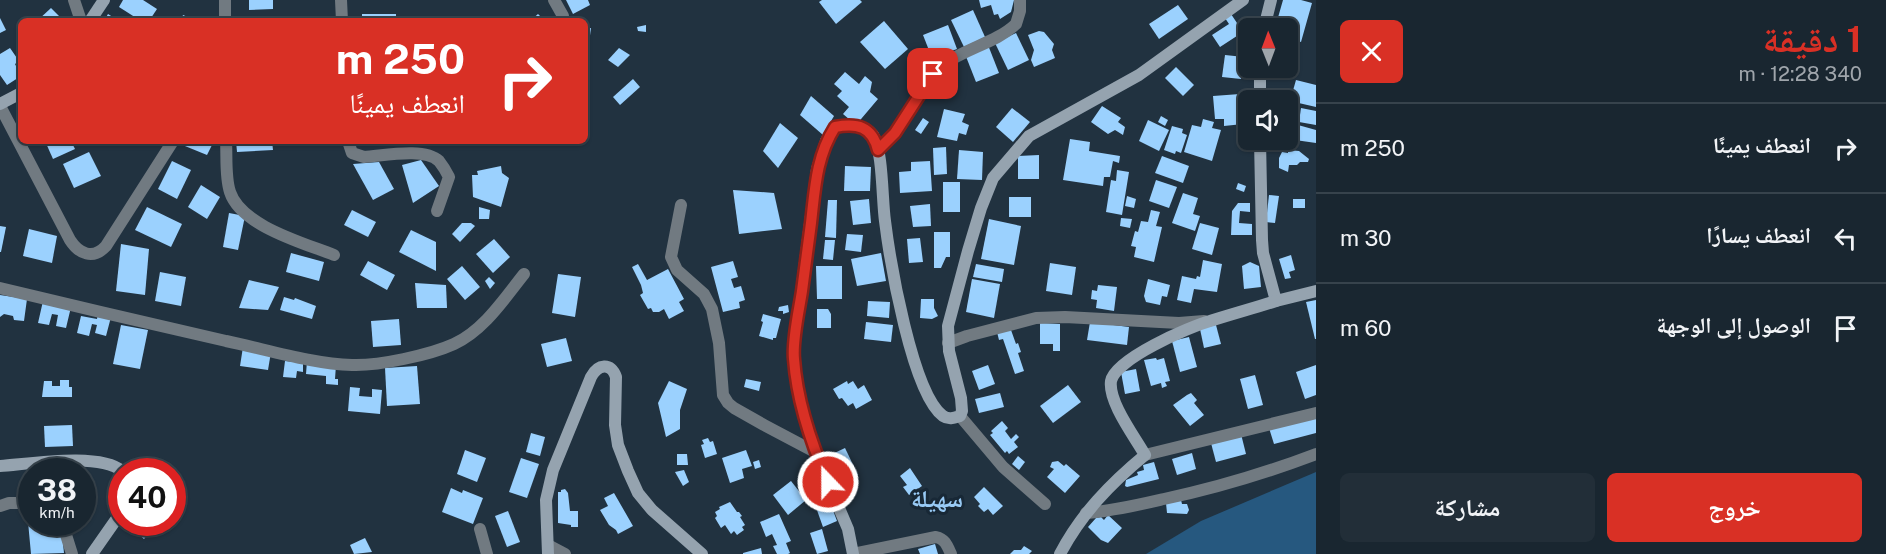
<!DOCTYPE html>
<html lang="ar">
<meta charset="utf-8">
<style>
body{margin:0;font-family:"Public Sans","Noto Naskh Arabic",sans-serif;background:#222e38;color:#f1f3f6;direction:rtl;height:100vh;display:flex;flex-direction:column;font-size:22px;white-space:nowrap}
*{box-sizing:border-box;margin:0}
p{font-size:20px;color:#9fa5ab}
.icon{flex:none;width:33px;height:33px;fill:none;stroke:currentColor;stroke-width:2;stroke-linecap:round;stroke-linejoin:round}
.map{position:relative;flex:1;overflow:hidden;direction:ltr}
.side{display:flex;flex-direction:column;background:#192630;width:570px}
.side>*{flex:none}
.banner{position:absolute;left:18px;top:18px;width:570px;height:126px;border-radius:9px;box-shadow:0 2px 4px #0004,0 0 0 2px #37434c;direction:rtl;background:#d93025;color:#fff;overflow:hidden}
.needle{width:39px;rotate:359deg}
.tools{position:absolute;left:1238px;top:18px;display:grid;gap:12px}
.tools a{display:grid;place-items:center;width:60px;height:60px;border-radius:9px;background:#192630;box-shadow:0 2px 4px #0004,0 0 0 2px #37434c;font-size:30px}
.speed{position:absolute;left:18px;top:458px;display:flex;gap:12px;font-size:30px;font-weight:700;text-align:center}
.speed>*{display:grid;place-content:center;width:78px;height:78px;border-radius:50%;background:#192630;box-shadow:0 2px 4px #0004,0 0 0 2px #37434c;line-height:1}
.speed small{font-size:15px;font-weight:400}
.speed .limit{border:9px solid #d22;background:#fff;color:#111}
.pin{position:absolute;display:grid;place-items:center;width:51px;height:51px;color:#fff;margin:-26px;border-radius:12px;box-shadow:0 3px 9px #0006}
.me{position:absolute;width:66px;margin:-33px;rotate:338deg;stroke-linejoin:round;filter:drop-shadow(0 0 4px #0008)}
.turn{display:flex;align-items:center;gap:21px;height:126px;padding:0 24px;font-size:27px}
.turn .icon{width:78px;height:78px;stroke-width:2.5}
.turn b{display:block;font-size:42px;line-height:51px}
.round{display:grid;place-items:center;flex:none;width:63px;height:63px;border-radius:9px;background:#222e38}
.headline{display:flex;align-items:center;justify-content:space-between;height:102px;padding:0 24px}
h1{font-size:36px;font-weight:700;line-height:45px;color:#d93025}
.primary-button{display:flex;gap:12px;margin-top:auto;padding:12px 24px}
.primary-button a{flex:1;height:69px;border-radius:9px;background:#d93025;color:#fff;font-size:24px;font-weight:700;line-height:69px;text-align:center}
.primary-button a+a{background:#222e38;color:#f1f3f6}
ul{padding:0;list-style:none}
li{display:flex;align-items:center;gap:18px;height:90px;padding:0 24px;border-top:2px solid #37434c}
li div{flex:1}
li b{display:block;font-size:22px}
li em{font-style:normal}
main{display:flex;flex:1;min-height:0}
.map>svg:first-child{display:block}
</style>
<main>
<section class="side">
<div class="headline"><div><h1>1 دقيقة</h1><p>340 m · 12:28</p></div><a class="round" style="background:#d93025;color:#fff"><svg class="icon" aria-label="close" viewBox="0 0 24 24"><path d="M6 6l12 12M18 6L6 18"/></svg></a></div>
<ul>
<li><svg class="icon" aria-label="right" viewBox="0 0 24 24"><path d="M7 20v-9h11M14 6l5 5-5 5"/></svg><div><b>انعطف يمينًا</b></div><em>250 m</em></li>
<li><svg class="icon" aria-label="left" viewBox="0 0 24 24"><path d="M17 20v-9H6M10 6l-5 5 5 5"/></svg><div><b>انعطف يسارًا</b></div><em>30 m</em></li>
<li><svg class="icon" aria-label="arrive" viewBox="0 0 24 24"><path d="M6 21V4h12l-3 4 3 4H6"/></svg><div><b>الوصول إلى الوجهة</b></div><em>60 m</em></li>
</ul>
<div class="primary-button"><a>خروج</a><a>مشاركة</a></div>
</section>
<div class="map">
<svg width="1316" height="554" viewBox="0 0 1316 554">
<rect width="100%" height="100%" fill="#213240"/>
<path fill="#26587f" d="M1316 472V554H1146L1201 521Z"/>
<g fill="#9bd1fe">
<path d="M123 0H143L157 9 149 21H141L119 7Z"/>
<path d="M249 0H273V9L249 10Z"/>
<path d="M566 0H588L590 5 573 14Z"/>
<path d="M822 0H860L862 2 836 24 819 2Z"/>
<path d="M979 0H1014L1011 12 1000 19 998 14 994 15 991 5 981 8Z"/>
<path d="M1283 0H1301L1312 3 1301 42 1287 38V28H1275Z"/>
<path d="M1178 5 1188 19 1159 39 1149 24Z"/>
<path d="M51 8 64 21H37Z"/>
<path d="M973 10 985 37 964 47 951 20Z"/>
<path d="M1229 11 1243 32 1220 47 1212 35 1229 24 1223 15Z"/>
<path d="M108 14 119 21H104Z"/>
<rect x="362" y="14" width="34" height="7"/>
<path d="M538 14 545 21H530Z"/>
<path d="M183 15 197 21H181Z"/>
<path d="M0 18 6 30 0 33Z"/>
<path d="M884 21 908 49 885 69 860 42Z"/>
<path d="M646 25V32L638 31 637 27Z"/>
<path d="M948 25 957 49 932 58 923 35Z"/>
<path d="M591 28 589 43H585V29Z"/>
<path d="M1039 31 1044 32 1054 44 1052 50 1055 58 1034 67 1031 60 1034 50 1028 35Z"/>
<path d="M1016 33 1029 60 1008 70 995 43Z"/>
<path d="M988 45 999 73 976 82 965 54Z"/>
<path d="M10 48 19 61 15 64 21 76 7 85 0 75V54Z"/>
<path d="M619 48 630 55 618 67 608 60Z"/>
<path d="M1225 55 1244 57 1241 79 1222 77Z"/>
<path d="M1176 67 1194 85 1183 96 1165 78Z"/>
<path d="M845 72 859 84 865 76 872 82 870 92 878 99 856 125 843 114 849 107 837 96 842 91 834 84Z"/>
<path d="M633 79 640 87 620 105 613 97Z"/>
<path d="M1296 80 1316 85V107L1290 101Z"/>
<path d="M1240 94 1243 124 1224 126V119H1215L1213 96Z"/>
<path d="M811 96 834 116 823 135 800 115Z"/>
<path d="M1102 106 1121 118 1118 122 1125 127 1123 135 1115 130 1108 134 1091 122Z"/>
<path d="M1012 108 1030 122 1013 142 996 127Z"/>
<path d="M1301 108 1316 111V125L1299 122Z"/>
<path d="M944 109 965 114 962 122 969 125 966 135 959 133 957 141 937 137Z"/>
<path d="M1161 116 1168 120 1165 126 1158 122Z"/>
<path d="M923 118 929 122 921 134 915 130Z"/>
<path d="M1203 119 1214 122 1212 128 1221 130 1212 161 1184 152 1192 125 1201 127Z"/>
<path d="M1148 120 1169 130 1159 151 1139 141Z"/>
<path d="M780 123 798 138 778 168 763 151Z"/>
<path d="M1298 125 1316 130V143L1295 140Z"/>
<path d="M1172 126 1183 129 1182 133 1187 135 1181 153 1176 151 1175 154 1164 150Z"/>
<path d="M1070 139 1090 142 1089 151 1120 156 1119 163 1113 161 1110 177H1104L1103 186 1063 180Z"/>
<path d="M45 141H71L75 149 53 159Z"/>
<path d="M181 141H214L207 155 180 144Z"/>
<path d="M236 141H272L273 150 237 152Z"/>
<path d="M946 147 947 174 934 175 933 148Z"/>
<path d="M959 150 983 152 982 180 957 179Z"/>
<path d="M1288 150 1299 151 1309 159 1308 162H1300L1297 165H1289L1288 172 1279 168V158L1282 152 1288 153Z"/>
<path d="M89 152 101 176 74 188 63 164Z"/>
<path d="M1039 155V179H1018V156Z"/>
<path d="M1162 156 1189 166 1183 183 1155 173Z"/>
<path d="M421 160 439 186 413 203 402 165Z"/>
<path d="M172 161 191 170 177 199 158 189Z"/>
<path d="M930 161 932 191 900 193 899 172 911 171V162Z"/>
<path d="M379 162 394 189 373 200 353 164Z"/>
<path d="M501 166 502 173 509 178 501 207 473 197 472 175H478L477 171Z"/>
<path d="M845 166 871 167 870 191H844Z"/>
<path d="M1117 170 1129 172 1122 215 1106 212 1111 180 1116 181Z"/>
<path d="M1156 180 1177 187 1169 208 1149 201Z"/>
<rect x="943" y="182" width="17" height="30"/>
<path d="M1238 183 1246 186 1244 192 1236 189Z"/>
<path d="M201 185 220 197 207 219 188 207Z"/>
<path d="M733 190 774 193 782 229 739 234Z"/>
<path d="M1183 193 1198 198 1193 214 1200 216 1195 231 1172 223Z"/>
<path d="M1269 195 1279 196 1275 223 1266 222Z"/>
<path d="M1127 196 1136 199 1134 208 1125 206Z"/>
<rect x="1009" y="197" width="22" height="20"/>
<path d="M869 199 871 223 853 225 850 201Z"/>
<rect x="1293" y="199" width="12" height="9"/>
<path d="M828 200H837L836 238 825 237Z"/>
<path d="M1238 203H1250V212L1240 211 1239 223 1252 224V235H1231L1232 211Z"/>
<path d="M930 204 931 226 913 227 910 206Z"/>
<path d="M147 207 182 224 171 247 135 230Z"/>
<path d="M479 207 490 210 489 219H479Z"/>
<path d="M352 210 376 222 368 237 344 225Z"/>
<path d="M1151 210 1160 212 1156 226 1162 227 1154 262 1134 257 1136 247 1131 246 1135 231 1138 232 1141 221 1148 222Z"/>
<path d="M229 213 245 216 238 250 223 247Z"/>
<path d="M1121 218 1132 219 1130 228 1120 226Z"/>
<path d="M989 219 1021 226 1014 265 981 259Z"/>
<path d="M462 223H471L475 226 460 242 452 234Z"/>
<path d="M1200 223 1219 228 1212 255 1192 249Z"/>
<path d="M0 226 6 227 1 252H0Z"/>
<path d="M29 229 57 236 52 263 23 256Z"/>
<path d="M411 230 436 242V271L399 252Z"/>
<path d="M934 232H950V257H946L941 268H934Z"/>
<path d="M847 234 863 235 861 252 845 250Z"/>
<path d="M920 238 923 262 909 263 907 239Z"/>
<path d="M494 239 510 257 493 273 476 254Z"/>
<path d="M825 240H835L833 260 823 259Z"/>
<path d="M121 244 149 249 145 295 116 291Z"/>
<path d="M291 253 324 262 319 281 286 272Z"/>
<path d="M881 253 886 281 857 286 851 259Z"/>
<path d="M1291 255 1295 270 1289 272 1291 278 1285 279 1279 259Z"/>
<path d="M1203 260 1222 264 1217 292 1194 289 1191 303 1177 300 1182 276 1196 279 1197 276 1200 277Z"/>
<path d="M368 261 395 275 387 290 360 275Z"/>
<path d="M733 261 738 277 731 279 734 288 741 286 745 300 739 302 740 308 723 312 711 267Z"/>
<path d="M1250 262 1259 266 1261 287 1244 289 1242 266Z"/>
<path d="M1050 263 1076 267 1072 295 1046 291Z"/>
<path d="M638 264 647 280 668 269 684 299 679 302 684 311 669 319 664 309 659 312H653L651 308 648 309 640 295 643 293 641 285 632 267Z"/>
<path d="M976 264 1004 269 1002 282 973 277Z"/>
<path d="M462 266 480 287 465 300 447 279Z"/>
<path d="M816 266H842V299H817Z"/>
<path d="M160 272 186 277 181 306 155 301Z"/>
<path d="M558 274 581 277 575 317 552 313Z"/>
<path d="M489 277 495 283 490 289 485 281Z"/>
<path d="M972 279 1000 284 994 318 966 312Z"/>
<path d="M1148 279 1170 285 1167 297 1162 296 1160 305 1146 302 1144 296Z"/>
<path d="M249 280 279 287 268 310 239 308Z"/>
<path d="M415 283 446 285 447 308H417Z"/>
<path d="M1098 285 1117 287 1114 311 1096 308 1097 300 1091 299 1092 290 1097 291Z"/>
<path d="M0 295 27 299 24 321 14 320 13 316 4 314 0 317Z"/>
<path d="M284 297 294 300 295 298 316 306 312 319 280 310Z"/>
<path d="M921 299H934V308L938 316 932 319 920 318Z"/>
<path d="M1316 300V339H1315L1306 302Z"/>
<path d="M43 301 71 307 66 328 56 326 58 315 52 314 49 325 38 323Z"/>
<path d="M868 301 890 302 889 318 867 316Z"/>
<path d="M788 305 789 312 783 314V311H778L779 307Z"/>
<path d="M817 309H828L831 314V328H817Z"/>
<path d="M98 313 111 317 106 336 95 333 97 325 92 324 89 336 77 333 81 316 97 319Z"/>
<path d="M763 314 781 319 776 338H773V340L759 336 763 322 761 321Z"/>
<path d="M399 319 401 345 373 347 371 321Z"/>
<path d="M866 322 893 325 891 342 864 339Z"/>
<path d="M1090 322 1129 327 1127 345 1087 340Z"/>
<path d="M1040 323 1060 324V351H1053V344H1040Z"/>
<path d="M121 325 148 330 140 369 113 364Z"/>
<path d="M1216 325 1221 344 1204 348 1200 329Z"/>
<path d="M1011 330 1016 344 1018 343 1021 352 1018 353 1024 371 1015 374 1003 339 999 340 997 332Z"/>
<path d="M1189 337 1197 367 1180 372 1172 341Z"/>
<path d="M566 338 572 361 547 367 541 344Z"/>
<path d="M243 347 271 352 268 370 240 366Z"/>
<path d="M1156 358 1157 360 1164 358 1170 381 1165 382 1167 386 1162 388 1161 383 1151 386 1144 360Z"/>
<path d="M285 361 303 363V372L297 371 296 378 283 377Z"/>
<path d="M307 361 336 365 335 379H338V385L326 384V376L306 374Z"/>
<path d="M988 365 995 384 979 390 972 371Z"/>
<path d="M1316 365V395L1305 399 1296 372Z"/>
<path d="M417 366 420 404 387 406 385 368Z"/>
<path d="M1136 369 1140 391 1125 394 1121 372Z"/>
<path d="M1255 375 1263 405 1248 409 1240 379Z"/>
<path d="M746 379 761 382 759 391 744 387Z"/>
<path d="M60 380H69V387H72V397H42L44 381H52V386H60Z"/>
<path d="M669 381 687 389 680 410V429L666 437 658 403Z"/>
<path d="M847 381 848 384 853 381 858 389 864 385 872 400 856 409 853 403 848 406 842 398 839 399 833 389Z"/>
<path d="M1068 385 1081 402 1053 423 1040 406Z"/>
<path d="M350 387 360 388 359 396 372 397V389L382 390 380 414 348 411Z"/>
<path d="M1000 393 1004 407 979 413 975 399Z"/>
<path d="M1191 393 1197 400 1194 403 1204 415 1190 426 1173 405 1187 395Z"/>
<path d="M1316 415V433L1274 444 1269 428Z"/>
<path d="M1002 421 1008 428 1005 431 1011 439 1016 434 1019 437 1014 442 1018 447 1009 454 1007 451 1005 453 990 435 993 433 991 431Z"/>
<path d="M72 425 73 446 45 447 44 426Z"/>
<path d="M531 433 545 437 540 456 526 452Z"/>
<path d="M1241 434 1246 454 1216 462 1211 443Z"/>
<path d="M708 438 710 442 713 441 717 454 705 458 701 445 704 444 702 440Z"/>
<path d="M845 448 858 475 839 484 826 457Z"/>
<path d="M465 450 486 458 477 482 457 474Z"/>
<path d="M746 450 752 466 742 469 744 478 730 483 722 458Z"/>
<path d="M1192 453 1196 469 1177 475 1172 459Z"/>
<path d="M677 454H687L688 465H677Z"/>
<path d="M1018 456 1025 462 1019 470 1012 464Z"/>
<path d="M521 458 539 464 527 498 509 492Z"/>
<path d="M759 460 761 467 755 469 753 462Z"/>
<path d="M1058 461 1064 466 1066 464 1080 476 1065 493 1047 477 1054 469 1050 467 1052 462Z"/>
<path d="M1154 462 1159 479 1127 487 1125 486 1126 480 1138 475 1137 472 1144 470 1143 465Z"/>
<path d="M910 468 922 486 909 495 903 487 907 485 900 476Z"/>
<path d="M684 470 689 482 683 486 675 472Z"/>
<path d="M791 481 806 500 788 515 773 495Z"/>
<path d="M984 487 1003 506 993 515 988 509 984 512 978 506 980 504 974 497Z"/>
<path d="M451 488 462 493 463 490 483 498 473 524 442 512Z"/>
<path d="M565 489 568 493 570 511H578V527H571V525L558 523V492H561V490Z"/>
<path d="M614 493 633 526 618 534 616 530 609 525 600 510 608 506 604 498Z"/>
<path d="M827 494 837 521 823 527 813 499Z"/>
<path d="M1181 500 1182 504H1187L1189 510 1187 514 1167 513 1166 503Z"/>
<path d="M730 502 737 512H739L742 516 740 517 745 525 742 527 744 530 737 535 734 531 731 534 725 525 721 528 715 518 717 516 715 512 720 509 719 507Z"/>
<path d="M27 511H32V522H47L48 536 62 534 64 553 31 554Z"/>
<path d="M508 511 520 542 507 547 495 516Z"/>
<path d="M779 514 791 541 786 543 790 553 788 554H777L773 546 777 545 772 534 766 537 760 522Z"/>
<path d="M1108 515 1122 528 1108 543 1101 540 1088 527 1096 518 1101 517 1104 520Z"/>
<path d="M133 522H158L144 539 129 526Z"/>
<path d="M822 529 828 551 817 554 810 533Z"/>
<path d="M365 538 372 552 354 554 350 545Z"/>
<path d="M935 544 938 554H920L918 549Z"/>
<path d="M1024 546 1032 551 1029 554H1010L1014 550H1021Z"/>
<path d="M761 548 762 554H743V553Z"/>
</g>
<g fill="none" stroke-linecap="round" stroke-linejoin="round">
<g stroke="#717a81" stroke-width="12">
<path d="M74 0 81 21"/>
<path d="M341 0 342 21"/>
<path d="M554 0 563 16"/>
<path d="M225 21V0"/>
<path d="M0 106 70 240C79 254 93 260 106 246L173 141"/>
<path d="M226 141C227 157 225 177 230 192 241 226 304 243 334 255"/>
<path d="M348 141 352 153 364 157C383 156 424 147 439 161 443 166 446 171 449 177L437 211"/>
<path d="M878 150C884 144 890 139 895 133 912 112 921 83 943 65 965 48 996 43 1016 24L1020 11V0"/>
<path d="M681 205 671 257 677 270 704 294 712 309 719 343 723 395 728 403 734 408 764 425 815 452"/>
<path d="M0 288C75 306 151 324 226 341 265 349 313 364 352 365 378 366 430 355 454 344 484 330 504 299 524 274"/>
<path d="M948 343 967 336 1036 318 1065 317 1179 323 1204 321"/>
<path d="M960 416 1003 467 1045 504"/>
<path d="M1145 455 1316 413"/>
<path d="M0 506 9 503H32"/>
<path d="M1086 513C1113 511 1138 505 1164 499 1216 488 1266 473 1316 454"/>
<path d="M62 522 72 554"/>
<path d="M480 529 487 554"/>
<path d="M548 545 565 554"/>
<path d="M853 554 936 537C945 539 947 545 951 554"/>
</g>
<g stroke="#95a3af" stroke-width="12">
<path d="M90 21 104 0"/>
<path d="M1264 28 1271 0"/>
<path d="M1260 100V68"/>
<path d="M0 104 21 93"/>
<path d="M1260 140 1262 240 1263 253 1276 301 1316 291"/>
<path d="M0 466C29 464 100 452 122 471"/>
<path d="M92 554 122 511"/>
<path d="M548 554 546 500 553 470 591 377C598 364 611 362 616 377L615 425 618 445 628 471 638 493 652 510 702 554"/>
<path d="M853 554 848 529 815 452 802 410 793 355 817 169 826 141 835 127C846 125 865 124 873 135 883 150 882 201 885 221 890 261 912 393 943 416 949 420 954 418 960 416L962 411 961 398 949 351 948 326 968 251 981 208 993 178 1029 136 1139 75 1243 0"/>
<path d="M1060 554C1081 514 1110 484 1145 455 1135 437 1108 402 1111 381 1115 359 1189 327 1210 321 1232 314 1254 308 1276 301"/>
</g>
</g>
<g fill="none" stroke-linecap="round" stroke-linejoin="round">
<g stroke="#8d1f18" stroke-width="15">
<path id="route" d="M828 482C811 443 797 402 794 359 792 340 799 311 802 291 805 268 808 246 811 223 815 189 816 157 835 127 857 123 872 126 878 150L895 133 933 74"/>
</g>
<use href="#route" stroke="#d93025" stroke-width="10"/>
</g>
<g text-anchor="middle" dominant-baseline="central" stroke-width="6" stroke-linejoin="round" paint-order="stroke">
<g font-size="24" font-weight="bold" fill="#98caf5" stroke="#182836">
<text x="937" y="498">سهيلة</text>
</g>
</g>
</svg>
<div class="tools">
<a><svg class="needle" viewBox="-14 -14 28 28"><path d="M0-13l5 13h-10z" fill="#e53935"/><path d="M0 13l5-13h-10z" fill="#9fa5ab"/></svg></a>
<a><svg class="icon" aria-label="sound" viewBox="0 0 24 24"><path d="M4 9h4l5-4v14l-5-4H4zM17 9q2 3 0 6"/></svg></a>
</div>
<div class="speed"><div>38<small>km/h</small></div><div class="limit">40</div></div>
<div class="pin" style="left:933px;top:74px;background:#d93025"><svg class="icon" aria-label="arrive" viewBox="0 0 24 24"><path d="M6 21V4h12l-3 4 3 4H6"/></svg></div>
<svg class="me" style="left:828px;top:482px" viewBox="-20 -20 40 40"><circle r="17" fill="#d93025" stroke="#fff" stroke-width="3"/><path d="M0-11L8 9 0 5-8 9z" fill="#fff"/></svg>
<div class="banner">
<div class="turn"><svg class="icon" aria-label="right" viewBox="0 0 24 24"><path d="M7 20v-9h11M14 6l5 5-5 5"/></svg><div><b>250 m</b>انعطف يمينًا</div></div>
</div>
</div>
</main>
